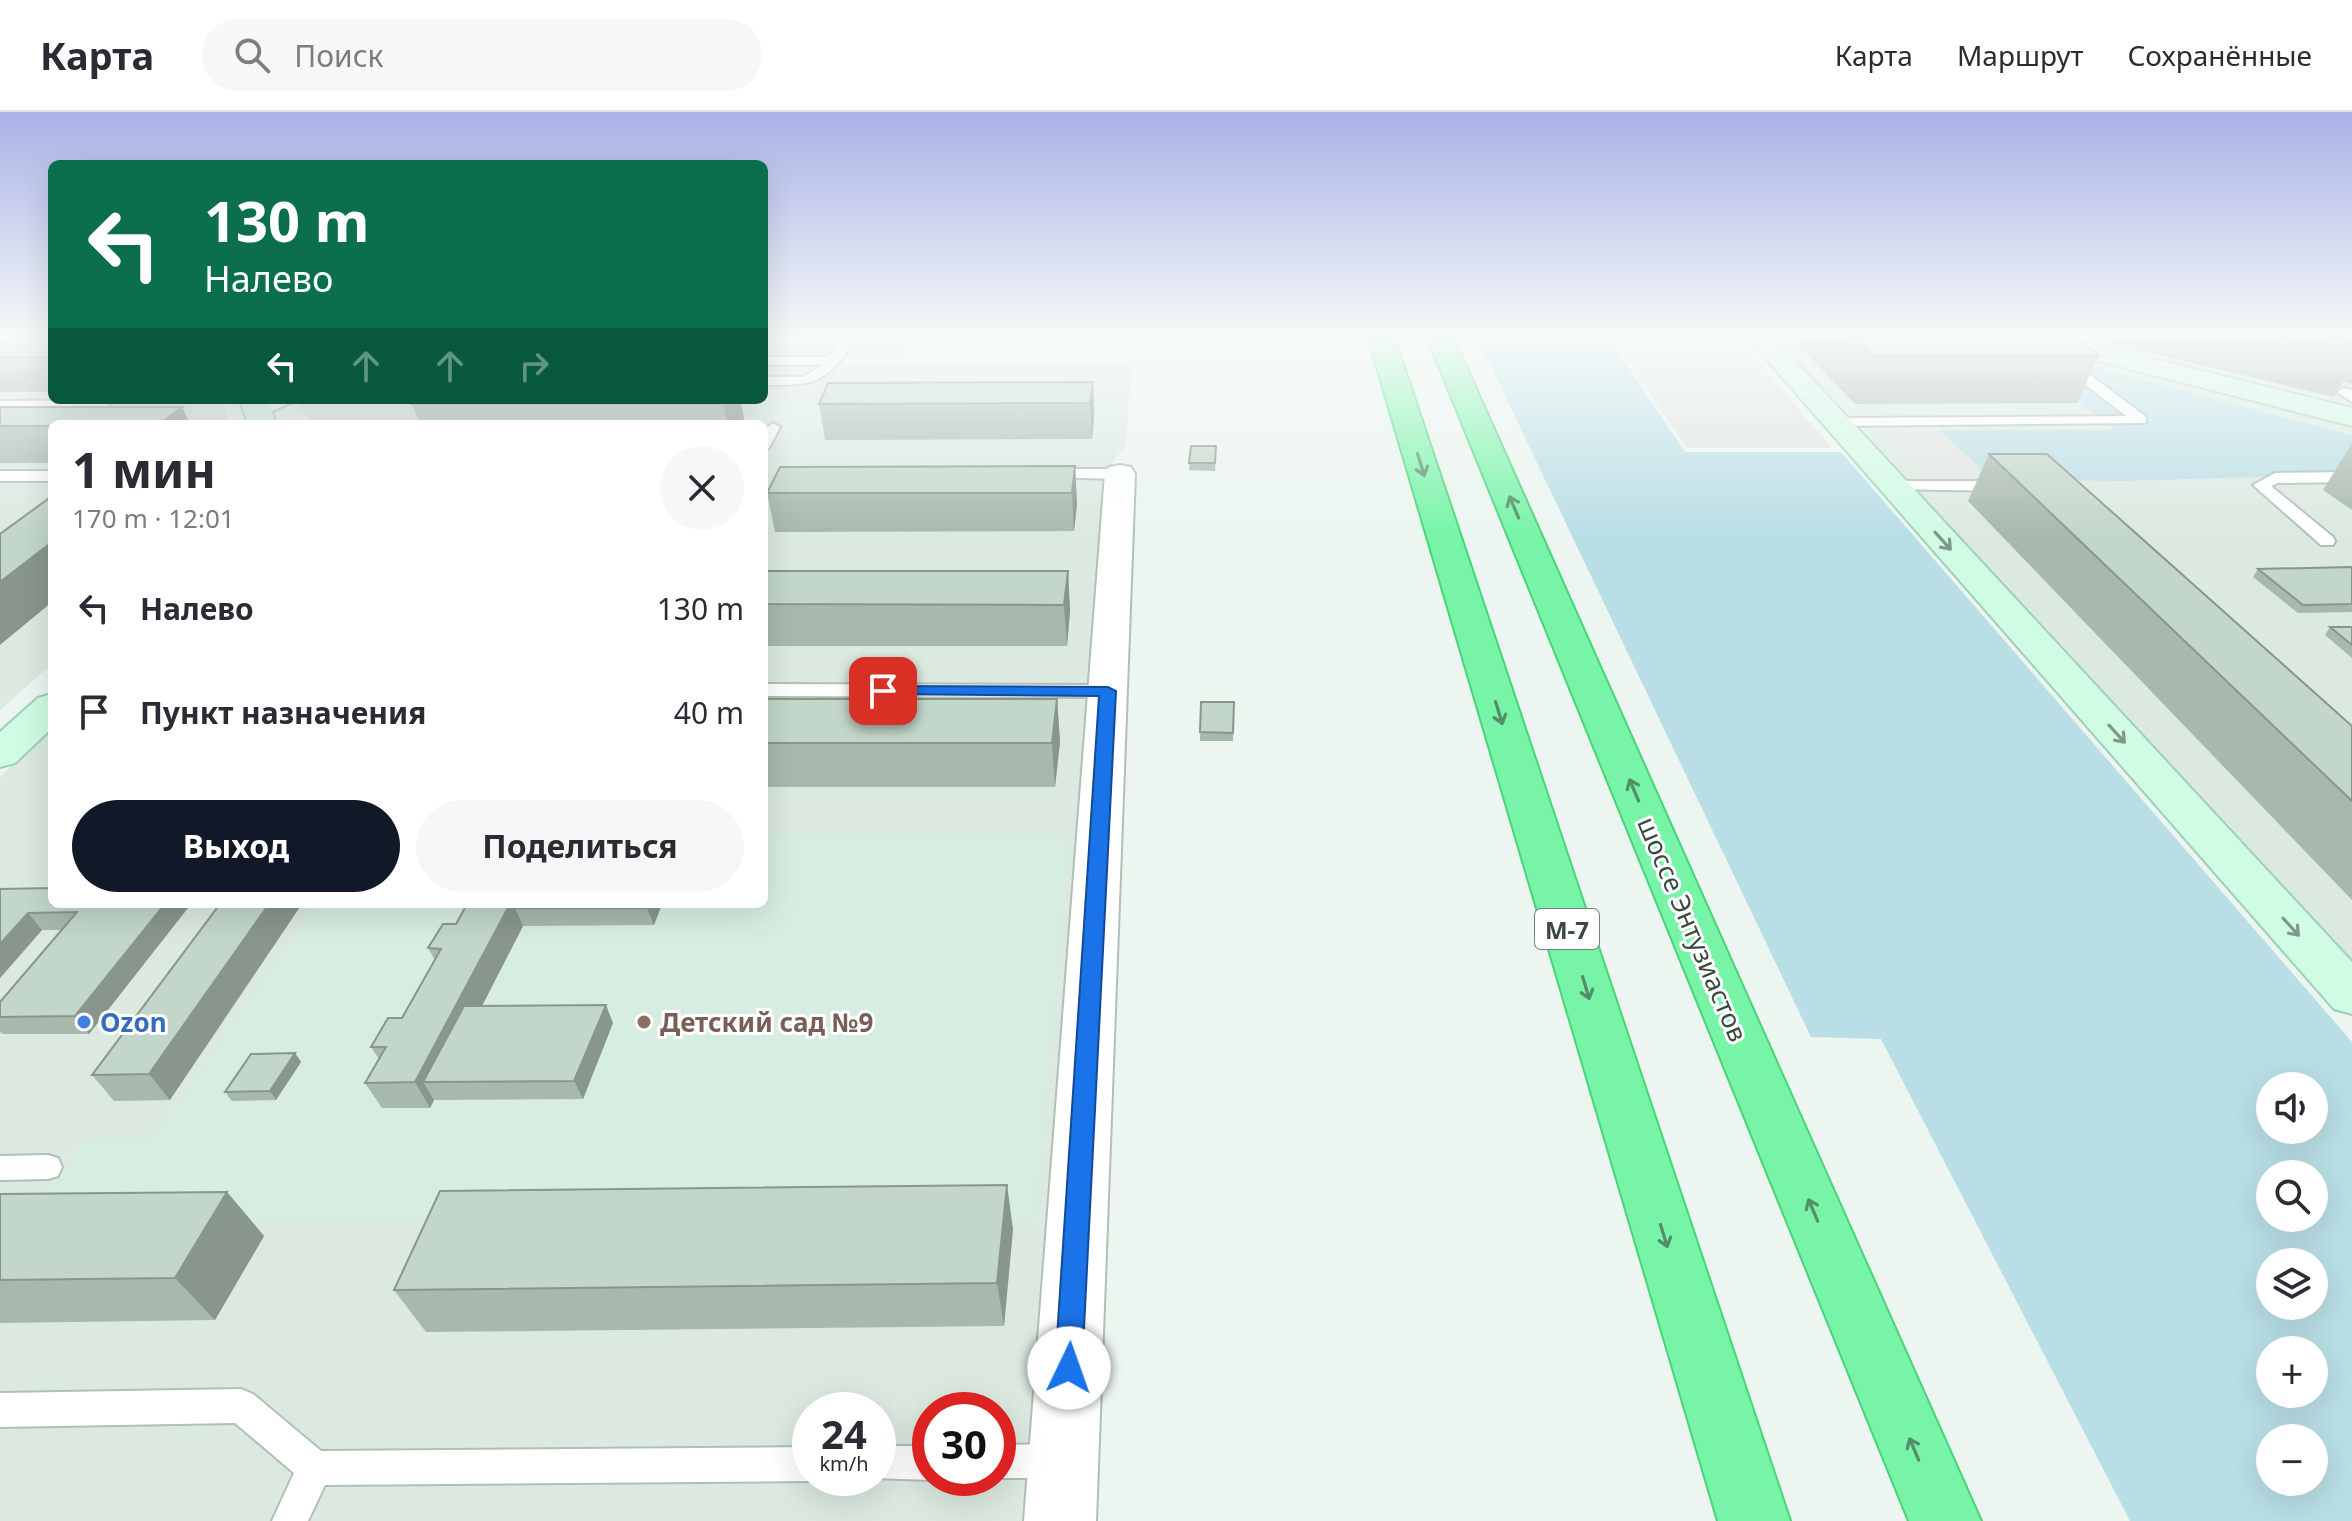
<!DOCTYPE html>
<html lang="ru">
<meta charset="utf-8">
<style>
body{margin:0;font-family:"Noto Sans",sans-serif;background:#f7f7f7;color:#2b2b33;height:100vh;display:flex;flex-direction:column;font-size:30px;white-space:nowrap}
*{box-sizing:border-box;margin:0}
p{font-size:26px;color:#7c7c81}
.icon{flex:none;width:44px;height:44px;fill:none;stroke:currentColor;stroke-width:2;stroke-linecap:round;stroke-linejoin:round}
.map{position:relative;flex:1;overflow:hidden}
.panel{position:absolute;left:48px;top:308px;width:720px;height:488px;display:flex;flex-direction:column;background:#fff;border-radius:12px;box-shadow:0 8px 32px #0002}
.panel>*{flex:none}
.hud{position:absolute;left:48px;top:48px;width:720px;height:244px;border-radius:12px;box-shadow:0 8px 32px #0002;background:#0b6e4f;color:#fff;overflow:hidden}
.controls{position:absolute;left:2256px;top:960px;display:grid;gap:16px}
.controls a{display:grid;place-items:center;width:72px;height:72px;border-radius:50%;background:#fff;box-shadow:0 8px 32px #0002;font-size:40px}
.speed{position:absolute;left:792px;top:1280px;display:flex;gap:16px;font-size:40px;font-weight:700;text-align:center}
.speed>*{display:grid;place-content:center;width:104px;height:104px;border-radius:50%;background:#fff;box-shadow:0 8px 32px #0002;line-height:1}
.speed small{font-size:20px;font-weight:400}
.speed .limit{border:12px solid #d22;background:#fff;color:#111}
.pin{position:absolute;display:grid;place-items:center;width:68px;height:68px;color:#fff;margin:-34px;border-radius:16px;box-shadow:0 4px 12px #0006}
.me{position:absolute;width:88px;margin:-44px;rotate:3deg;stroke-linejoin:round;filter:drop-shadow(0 0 6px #0008)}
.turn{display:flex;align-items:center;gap:28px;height:168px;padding:0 24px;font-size:36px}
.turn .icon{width:104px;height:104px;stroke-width:2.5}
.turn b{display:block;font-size:56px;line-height:68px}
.lanes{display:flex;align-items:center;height:76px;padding:0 24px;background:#0003;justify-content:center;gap:40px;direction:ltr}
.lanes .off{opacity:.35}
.round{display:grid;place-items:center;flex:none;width:84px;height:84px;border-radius:42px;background:#f7f7f7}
.headline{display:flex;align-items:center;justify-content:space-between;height:136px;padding:0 24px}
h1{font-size:48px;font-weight:700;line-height:60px}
.button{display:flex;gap:16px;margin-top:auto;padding:16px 24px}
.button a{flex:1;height:92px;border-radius:48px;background:#111827;color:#fff;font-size:32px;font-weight:700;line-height:92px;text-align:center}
.button a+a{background:#f7f7f7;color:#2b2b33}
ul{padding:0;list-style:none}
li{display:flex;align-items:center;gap:24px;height:104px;padding:0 24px}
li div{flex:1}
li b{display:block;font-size:30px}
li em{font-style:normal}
header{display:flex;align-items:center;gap:48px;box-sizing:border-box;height:112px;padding:0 40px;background:#fff;border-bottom:2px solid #e1e1e2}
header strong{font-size:38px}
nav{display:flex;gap:44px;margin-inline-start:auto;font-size:28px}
.search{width:560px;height:72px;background:#f7f7f7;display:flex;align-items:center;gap:20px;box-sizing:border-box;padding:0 28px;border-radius:44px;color:#7c7c81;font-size:30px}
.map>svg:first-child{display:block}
</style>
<header>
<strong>Карта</strong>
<div class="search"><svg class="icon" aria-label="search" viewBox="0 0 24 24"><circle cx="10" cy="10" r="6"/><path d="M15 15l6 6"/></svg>Поиск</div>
<nav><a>Карта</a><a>Маршрут</a><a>Сохранённые</a></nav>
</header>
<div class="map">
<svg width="2352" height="1409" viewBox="0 0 2352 1409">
<rect width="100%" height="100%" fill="#ecf5f0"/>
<g fill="#dbe9e0" fill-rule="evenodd">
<path d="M0 225H52V288H208L225 297 228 312H52V552L0 598Z"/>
<path d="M764 225H907L901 244H764Z"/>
<path d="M1770 225H1987L2082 242 2352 311V861Z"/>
<path d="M2058 225H2352V299Z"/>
<path d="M764 253H1131L1126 333 1112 351 1041 1409H0V665L52 616V792H764V312H308V306L296 288H764ZM810 1298H878V1366H810ZM930 1298H998V1366H930Z"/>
</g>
<path fill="#d7ede1" d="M764 724H1070L1034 1110H23L84 1028H152L317 792H764Z"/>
<g fill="#b9dee6" fill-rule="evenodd">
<path d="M1477 225H1608L1685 340H1841L2352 930V1409H2130L1881 927 1811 925ZM2270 974H2314V1018H2270ZM2270 1062H2314V1106H2270ZM2314 1150V1194H2270V1150ZM2314 1238V1282H2270V1238ZM2270 1326H2314V1370H2270Z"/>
<path d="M2084 253 2352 323V362L2122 369 1992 367 1939 318H2115L2042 262Z"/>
</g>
<g fill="#e0e4e1">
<path d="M1611 225H1736L1832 336H1687Z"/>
<path d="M1885 317 1939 318 1992 367 1930 365Z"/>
</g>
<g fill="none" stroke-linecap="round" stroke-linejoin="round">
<g stroke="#afc0b5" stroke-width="4">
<g id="lane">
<path d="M846 225H859C825 269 821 274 764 273V265H803L823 253H764V245H828Z"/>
<path d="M2064 251 2080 255 2146 305V311L1836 314 1829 310 1836 306 2126 304 2070 261 2059 258V252Z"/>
<path d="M2344 276 2352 278V290L2337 280Z"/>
<path d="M277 288H297L265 302H255L253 299Z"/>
<path d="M0 289 105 288 111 292 104 296 0 297Z"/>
<path d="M773 311 780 315 769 336 764 337V318Z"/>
<path d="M1049 357H1120L1128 362 1120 367 1044 365V359Z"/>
<rect x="0" y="359" width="52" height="10"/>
<path d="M2352 360V370L2278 371 2271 374 2333 425 2335 429 2333 433H2321L2253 373 2275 361Z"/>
<path d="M1894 369H2004L2012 374 2004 379 1888 377V371Z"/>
<path d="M764 572 1108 573 1118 579 1108 585 764 584Z"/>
<path d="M48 1043 58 1046 62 1055 58 1064 48 1067 0 1068V1044Z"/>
<path d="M241 1277 253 1282 321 1339 810 1335V1366H818L810 1369 325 1373 308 1409H272L294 1361 235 1311 0 1315V1281Z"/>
<path d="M1057 1332 1069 1337 1074 1349 1069 1361 1057 1366H995H998V1333Z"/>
<path d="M878 1334H930V1366H935L930 1368 873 1366H878Z"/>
</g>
</g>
<g stroke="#afc0b5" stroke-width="4">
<path id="street" d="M1120 353 1131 355 1135 362 1096 1409H1024L1105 362 1109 355Z"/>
</g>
<g stroke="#9fd1b6" stroke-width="4">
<g id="secondary">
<path d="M1747 225H1773L2352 850V902L2334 897Z"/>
<path d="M2021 225H2066L2352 296V314L2024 230Z"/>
<path d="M240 288H268L276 312H248Z"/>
<path d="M52 582V616L15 651 0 655V620L38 586Z"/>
</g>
</g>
<g stroke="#48d479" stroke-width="4">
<g id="highway">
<path d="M1368 225H1394L1790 1409H1718Z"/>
<path d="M1427 225H1453L1981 1409H1909Z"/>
</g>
</g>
<use href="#lane" fill="#fff" fill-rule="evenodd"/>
<use href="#street" fill="#fff" fill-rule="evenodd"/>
<use href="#secondary" fill="#d0fbe5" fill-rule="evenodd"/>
<use href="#highway" fill="#78f4a8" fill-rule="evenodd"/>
</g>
<g fill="#a7b8ad">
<path d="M764 225H808L764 226Z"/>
<path d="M1793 225H2075L2099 243 2077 291 1855 292 1792 227Z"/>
<path d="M2093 225H2327L2352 231V272L2343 270 2334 285 2092 227Z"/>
<rect x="0" y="229" width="52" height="51"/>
<path d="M1093 270 1094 306 1092 327 825 328 819 292Z"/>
<path d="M416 288H740L744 306 741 312H420L412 292Z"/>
<path d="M0 295H182L190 312H52V351H0Z"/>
<path d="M2352 331V398L2323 378Z"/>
<path d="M1191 334H1216L1215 359 1189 358Z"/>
<path d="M1989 342 2352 614V788L1968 389Z"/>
<path d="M1075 354 1077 392 1074 419 775 420 767 381Z"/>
<path d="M2352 455V500L2298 501 2253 465 2258 457Z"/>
<path d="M764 459H1068L1070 499 1067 534H764Z"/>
<path d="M2330 515H2352V546L2325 523Z"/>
<path d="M764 587H1057L1060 630 1055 675H764Z"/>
<path d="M1201 590H1234L1233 629H1200Z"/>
<path d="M0 777 191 792 89 922H3L0 920V890L62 818H42L0 866Z"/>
<path d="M220 792 170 988 114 989 92 963Z"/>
<path d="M467 792H662L654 813 523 814 482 894 613 911 583 987 434 988 430 996H382L365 971 379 947 371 935 402 906 435 848 428 836 456 812Z"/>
<path d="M295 941 301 950 276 988 232 989 225 980Z"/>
<path d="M227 1080 264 1124 215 1208 0 1211V1082Z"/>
<path d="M1013 1117 1004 1214 426 1220 394 1178Z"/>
</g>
<g fill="#88968d">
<path d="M1093 270 1094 306 1092 327 1090 291Z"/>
<path d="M726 288H740L744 306 741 312H728L723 292Z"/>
<path d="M182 295 190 312H159Z"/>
<path d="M1075 354 1077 392 1074 419 1072 381Z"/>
<path d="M52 430V490L0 533V470Z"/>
<path d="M1068 459 1070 499 1067 534 1064 493Z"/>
<path d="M1057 587 1060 630 1055 675 1052 631Z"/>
<path d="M165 792H191L89 922 75 904Z"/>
<path d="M269 792H302L170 988 149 962Z"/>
<path d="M510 792H535L515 796 523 814 443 970H423L434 988 430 996 415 970Z"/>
<path d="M649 792H662L654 813 647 796Z"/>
<path d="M28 801 42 818 0 866V832Z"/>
<path d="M606 893 613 911 583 987 574 969Z"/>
<path d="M295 941 301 950 276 988 270 979Z"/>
<path d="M1007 1073 1013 1117 1004 1214 997 1171Z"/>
<path d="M227 1080 264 1124 215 1208 175 1166Z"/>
</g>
<g fill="#c2d6c9" stroke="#88968d" stroke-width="2">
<path d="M1853 225H2075L2099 243 1872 244Z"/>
<path d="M2327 225H2350L2352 227V231Z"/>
<rect x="0" y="229" width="52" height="16"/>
<path d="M1093 270 1090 291 819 292 828 271Z"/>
<path d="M416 288H726L723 292H412Z"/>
<path d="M0 295H182L159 312H52V314H0Z"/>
<path d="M1191 334H1216L1215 351H1189Z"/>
<path d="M1989 342H2047L2352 614V689Z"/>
<path d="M1075 354 1072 381H767L780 355Z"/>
<path d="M52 384V430L0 470V422Z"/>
<path d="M2352 455V492L2303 493 2258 457Z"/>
<path d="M764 459H1068L1064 493 764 492Z"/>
<path d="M2330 515H2352V533Z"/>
<path d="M764 587H1057L1052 631H764Z"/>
<path d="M1201 590H1234L1233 621 1200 620Z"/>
<path d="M52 776V792H165L75 904 0 905V890L77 800 28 801 0 832V777Z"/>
<path d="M220 792H269L149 962 92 963Z"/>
<path d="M467 792H510L415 970 365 971 386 935H371L388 906H402L441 837 428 836 443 812H456Z"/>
<path d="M517 792H649L647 796H515Z"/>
<path d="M606 893 574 969 423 970 464 894Z"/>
<path d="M295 941 270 979 225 980 251 942Z"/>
<path d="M1007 1073 997 1171 394 1178 440 1079Z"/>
<path d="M227 1080 175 1166 0 1168V1082Z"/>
</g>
<defs><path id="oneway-shaft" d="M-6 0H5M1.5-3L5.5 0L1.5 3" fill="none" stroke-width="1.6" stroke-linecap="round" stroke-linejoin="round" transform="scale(2)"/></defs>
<g stroke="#538d69">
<use href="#oneway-shaft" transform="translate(1421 353) rotate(73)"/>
<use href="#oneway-shaft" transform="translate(1514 395) rotate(-113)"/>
<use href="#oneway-shaft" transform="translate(1499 601) rotate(73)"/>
<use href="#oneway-shaft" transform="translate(1634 678) rotate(-113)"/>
<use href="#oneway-shaft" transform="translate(1586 876) rotate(73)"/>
<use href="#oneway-shaft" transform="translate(1813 1098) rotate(-113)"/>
<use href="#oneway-shaft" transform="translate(1664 1124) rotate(73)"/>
<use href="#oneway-shaft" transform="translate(1914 1337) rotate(-113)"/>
</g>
<g stroke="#7e998a">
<use href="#oneway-shaft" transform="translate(1943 429) rotate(48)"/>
<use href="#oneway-shaft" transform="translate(2117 622) rotate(48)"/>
<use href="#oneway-shaft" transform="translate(2291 815) rotate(48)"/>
</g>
<linearGradient id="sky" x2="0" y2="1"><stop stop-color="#a9b2e7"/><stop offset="0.53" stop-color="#f6faf8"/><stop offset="1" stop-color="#f6faf8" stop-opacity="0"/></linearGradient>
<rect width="2352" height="423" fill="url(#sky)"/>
<path fill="#1a73e8" stroke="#114b97" stroke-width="2" d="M883 574 1108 575 1116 579 1082 1256 1078 1265 1069 1269 1059 1265 1055 1256 1099 584 877 582V575Z"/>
<circle fill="#3f7fe0" stroke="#fff" stroke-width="3" cx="84" cy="910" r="8"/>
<circle fill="#8d6e63" stroke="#fff" stroke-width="3" cx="644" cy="910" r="8"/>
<g text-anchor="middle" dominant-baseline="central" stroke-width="6" stroke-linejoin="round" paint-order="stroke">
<rect fill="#fff" stroke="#758079" stroke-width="2" x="1535" y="797" width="64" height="40" rx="6"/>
<g font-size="24" font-weight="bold" fill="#3a493f">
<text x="1567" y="817">М-7</text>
</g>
<g font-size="26" fill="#3a493f" stroke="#fff">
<text transform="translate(1693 817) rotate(67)">шоссе Энтузиастов</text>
</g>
<g font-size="26" font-weight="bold" fill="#366cbe" stroke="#fff" text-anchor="start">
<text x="100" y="910">Ozon</text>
</g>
<g font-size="26" font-weight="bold" fill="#785e54" stroke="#fff" text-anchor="start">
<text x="660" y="910">Детский сад №9</text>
</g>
</g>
</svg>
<div class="controls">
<a><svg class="icon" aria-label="sound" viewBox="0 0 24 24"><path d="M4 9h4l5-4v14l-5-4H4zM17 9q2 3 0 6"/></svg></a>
<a><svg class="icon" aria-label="search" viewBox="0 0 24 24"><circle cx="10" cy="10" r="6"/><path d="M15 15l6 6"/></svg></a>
<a><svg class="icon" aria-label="layers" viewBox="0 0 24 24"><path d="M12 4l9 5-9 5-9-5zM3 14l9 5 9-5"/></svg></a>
<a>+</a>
<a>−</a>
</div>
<div class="speed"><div>24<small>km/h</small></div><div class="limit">30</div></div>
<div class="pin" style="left:883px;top:579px;background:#d93025"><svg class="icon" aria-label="arrive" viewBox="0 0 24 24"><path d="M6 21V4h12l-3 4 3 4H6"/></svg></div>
<svg class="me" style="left:1069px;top:1256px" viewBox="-20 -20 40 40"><circle r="19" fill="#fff"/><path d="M0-13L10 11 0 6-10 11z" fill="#1a73e8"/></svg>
<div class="hud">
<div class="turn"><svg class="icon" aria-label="left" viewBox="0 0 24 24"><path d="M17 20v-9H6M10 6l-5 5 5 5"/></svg><div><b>130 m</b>Налево</div></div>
<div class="lanes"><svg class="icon" aria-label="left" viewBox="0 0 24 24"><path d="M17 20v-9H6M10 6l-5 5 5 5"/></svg><svg class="icon off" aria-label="ahead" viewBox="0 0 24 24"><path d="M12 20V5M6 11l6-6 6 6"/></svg><svg class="icon off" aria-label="ahead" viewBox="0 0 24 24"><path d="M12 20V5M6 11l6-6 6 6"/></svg><svg class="icon off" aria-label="right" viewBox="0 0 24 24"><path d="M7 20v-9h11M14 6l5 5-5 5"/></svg></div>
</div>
<section class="panel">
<div class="headline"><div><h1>1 мин</h1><p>170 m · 12:01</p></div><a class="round"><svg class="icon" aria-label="close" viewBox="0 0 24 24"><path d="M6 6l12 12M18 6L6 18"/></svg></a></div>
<ul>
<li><svg class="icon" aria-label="left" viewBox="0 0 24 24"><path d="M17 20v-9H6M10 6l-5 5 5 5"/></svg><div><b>Налево</b></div><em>130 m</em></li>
<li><svg class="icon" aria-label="arrive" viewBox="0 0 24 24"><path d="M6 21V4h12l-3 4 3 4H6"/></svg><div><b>Пункт назначения</b></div><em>40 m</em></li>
</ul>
<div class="button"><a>Выход</a><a>Поделиться</a></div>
</section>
</div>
